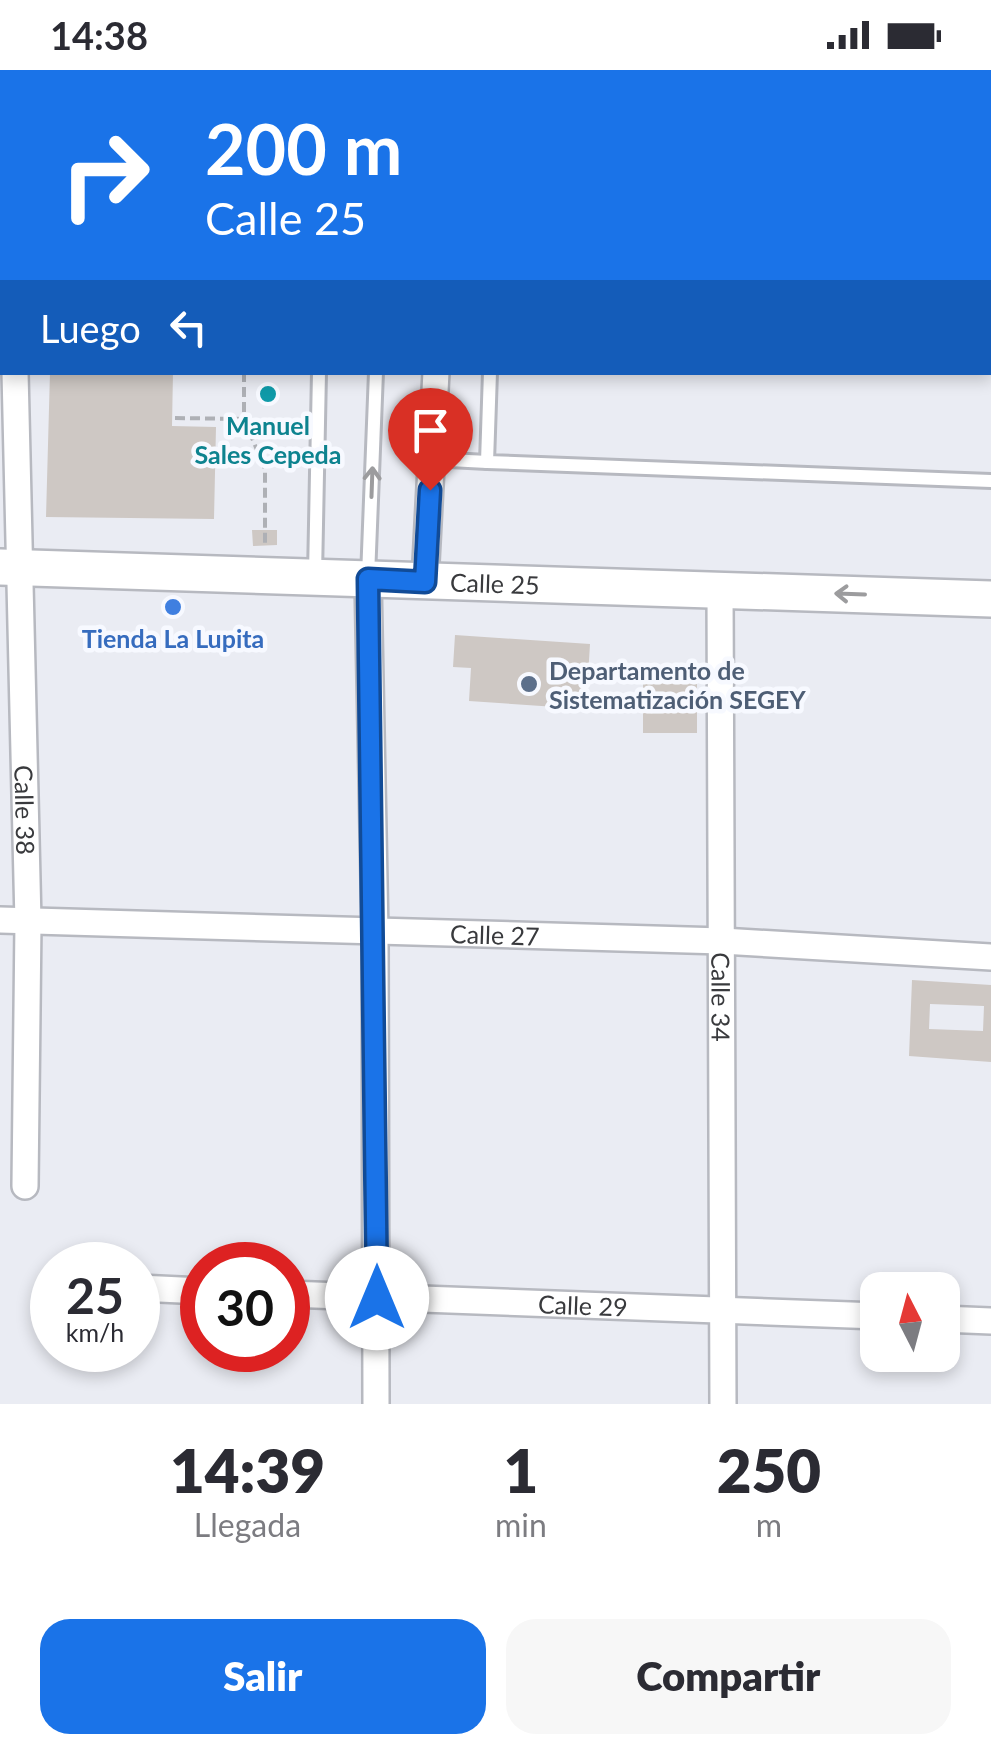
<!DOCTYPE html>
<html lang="es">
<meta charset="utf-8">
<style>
body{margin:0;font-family:Lato,sans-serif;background:#f7f7f7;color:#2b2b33;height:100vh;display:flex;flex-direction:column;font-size:38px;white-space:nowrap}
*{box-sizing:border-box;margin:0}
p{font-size:32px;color:#7c7c81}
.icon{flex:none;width:55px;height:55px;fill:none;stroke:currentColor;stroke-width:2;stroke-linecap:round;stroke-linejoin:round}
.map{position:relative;height:1334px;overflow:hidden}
.drawer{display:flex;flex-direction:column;background:#fff;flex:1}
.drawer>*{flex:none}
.banner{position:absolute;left:0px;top:0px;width:992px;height:305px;box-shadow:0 5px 15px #0003;background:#1a73e8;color:#fff;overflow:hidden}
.needle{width:65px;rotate:354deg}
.tools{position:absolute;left:860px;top:1202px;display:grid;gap:20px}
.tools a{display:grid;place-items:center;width:100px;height:100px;border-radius:20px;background:#fff;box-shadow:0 5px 15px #0003;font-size:50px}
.speed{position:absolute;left:30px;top:1172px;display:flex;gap:20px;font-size:50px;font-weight:700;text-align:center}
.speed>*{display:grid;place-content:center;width:130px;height:130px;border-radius:50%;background:#fff;box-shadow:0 5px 15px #0003;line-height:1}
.speed small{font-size:25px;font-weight:400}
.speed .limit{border:15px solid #d22;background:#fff;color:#111}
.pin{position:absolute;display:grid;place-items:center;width:85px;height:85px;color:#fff;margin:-102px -42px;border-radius:50% 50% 50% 0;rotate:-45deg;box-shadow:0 0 10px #0007}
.pin .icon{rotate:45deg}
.me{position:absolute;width:110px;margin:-55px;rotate:0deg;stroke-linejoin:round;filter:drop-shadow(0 0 8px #0008)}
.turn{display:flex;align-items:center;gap:35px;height:210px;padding:0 40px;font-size:45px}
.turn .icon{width:130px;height:130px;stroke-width:2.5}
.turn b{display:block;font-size:70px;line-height:85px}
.then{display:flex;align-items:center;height:95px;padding:0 40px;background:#0003;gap:20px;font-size:38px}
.eta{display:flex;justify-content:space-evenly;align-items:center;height:170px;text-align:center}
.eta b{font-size:60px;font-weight:800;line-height:70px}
.button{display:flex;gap:20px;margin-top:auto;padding:20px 40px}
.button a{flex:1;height:115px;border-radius:30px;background:#1a73e8;color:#fff;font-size:40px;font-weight:800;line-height:115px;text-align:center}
.button a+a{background:#f7f7f7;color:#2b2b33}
.status{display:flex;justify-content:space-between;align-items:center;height:70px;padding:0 50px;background:#fff;direction:ltr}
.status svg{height:28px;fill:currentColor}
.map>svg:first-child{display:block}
</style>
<div class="status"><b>14:38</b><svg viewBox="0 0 49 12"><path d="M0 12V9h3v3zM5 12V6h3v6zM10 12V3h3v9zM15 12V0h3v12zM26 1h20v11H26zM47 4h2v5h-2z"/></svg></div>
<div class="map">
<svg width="991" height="1334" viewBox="0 0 991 1334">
<rect width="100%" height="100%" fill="#eaecf3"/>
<g fill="#cec8c4" fill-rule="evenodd">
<path d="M50 302H173L172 356 216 357 214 449 46 447Z"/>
<path d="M252 460H277V475L253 476Z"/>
<path d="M455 565 590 574 586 639 469 631 471 598 453 597Z"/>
<rect x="643" y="600" width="54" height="63"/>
<path d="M912 910 991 915V992L909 986ZM930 934 984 936 983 961 929 959Z"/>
</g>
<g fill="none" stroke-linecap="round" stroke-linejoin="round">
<g stroke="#b7b9c0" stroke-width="18">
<g id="lane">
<path d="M490 302 487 392 991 411"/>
<path d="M431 389 487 392"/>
<path d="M315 505 319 302"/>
<path d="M368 507 376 302"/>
</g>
</g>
<g stroke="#b7b9c0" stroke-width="30">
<g id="street">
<path d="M13 2V0"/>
<path d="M452 2V0"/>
<path d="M0 102H2"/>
<path id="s1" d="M15 302 28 852 25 1116"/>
<path d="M368 509 375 862 376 1334"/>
<path d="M425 511 436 302"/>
<path id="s2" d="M720 519 723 1334"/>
<path id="s3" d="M0 850 722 871 991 887"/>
<path d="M139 1218 202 1221"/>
<path id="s4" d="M288 1224 878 1246"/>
<path d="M942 1249 991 1251"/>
</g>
</g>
<g stroke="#b7b9c0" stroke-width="40">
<g id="secondary">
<path d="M172 2 173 0"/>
<path d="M0 239 2 234"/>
<path id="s5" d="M0 497 991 529"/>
</g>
</g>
<g stroke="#aeb0b5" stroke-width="4" stroke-dasharray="10 5" stroke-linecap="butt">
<path d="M244 302V349L265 399V476"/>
<path d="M175 348 244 349"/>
</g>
<use href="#lane" stroke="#fff" stroke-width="12"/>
<use href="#street" stroke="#fff" stroke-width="25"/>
<use href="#secondary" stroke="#fff" stroke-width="35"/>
</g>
<defs><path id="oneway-shaft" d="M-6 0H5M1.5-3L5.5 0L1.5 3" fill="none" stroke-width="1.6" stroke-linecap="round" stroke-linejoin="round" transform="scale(2.5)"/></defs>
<g stroke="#9c9c9e">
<use href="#oneway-shaft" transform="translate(372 412) rotate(-88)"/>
<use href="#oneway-shaft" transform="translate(850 524) rotate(-178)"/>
</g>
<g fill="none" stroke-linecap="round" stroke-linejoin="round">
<g stroke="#114b97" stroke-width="25">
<path id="route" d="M377 1228 368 509 425 512 430 420"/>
</g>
<use href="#route" stroke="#1a73e8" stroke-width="18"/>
</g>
<circle fill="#0f9aa8" stroke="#f7f9ff" stroke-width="4" cx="268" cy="324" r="10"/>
<circle fill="#3f7fe0" stroke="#f7f9ff" stroke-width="4" cx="173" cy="537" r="10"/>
<circle fill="#5c6f8a" stroke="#f7f9ff" stroke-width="4" cx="529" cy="614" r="10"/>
<g text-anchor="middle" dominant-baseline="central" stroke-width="9" stroke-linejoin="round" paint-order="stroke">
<g font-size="25" font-weight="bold" fill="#0d838f" stroke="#f7f9ff">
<text x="268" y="355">Manuel<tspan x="268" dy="29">Sales Cepeda</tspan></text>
</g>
<g font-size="25" fill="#393a3d" stroke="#f7f9ff">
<text stroke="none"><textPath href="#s5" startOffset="495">Calle 25</textPath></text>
<text stroke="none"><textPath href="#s1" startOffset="438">Calle 38</textPath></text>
<text stroke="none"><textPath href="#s3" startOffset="495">Calle 27</textPath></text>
<text stroke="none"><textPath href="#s2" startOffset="408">Calle 34</textPath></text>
<text stroke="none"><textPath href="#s4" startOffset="295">Calle 29</textPath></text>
</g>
<g font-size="25" font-weight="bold" fill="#366cbe" stroke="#f7f9ff">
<text x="173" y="568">Tienda La Lupita</text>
</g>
<g font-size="25" font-weight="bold" fill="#4e5e75" stroke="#f7f9ff" text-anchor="start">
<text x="549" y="600">Departamento de<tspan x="549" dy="29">Sistematización SEGEY</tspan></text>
</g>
</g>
</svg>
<div class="tools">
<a><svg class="needle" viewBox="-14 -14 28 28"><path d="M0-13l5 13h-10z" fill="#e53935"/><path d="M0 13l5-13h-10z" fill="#7c7c81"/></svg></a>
</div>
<div class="speed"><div>25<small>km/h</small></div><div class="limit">30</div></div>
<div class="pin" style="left:430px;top:420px;background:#d93025"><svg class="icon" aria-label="arrive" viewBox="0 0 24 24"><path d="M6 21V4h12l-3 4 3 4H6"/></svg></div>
<svg class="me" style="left:377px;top:1228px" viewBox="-20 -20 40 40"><circle r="19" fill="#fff"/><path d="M0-13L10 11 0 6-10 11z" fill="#1a73e8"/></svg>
<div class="banner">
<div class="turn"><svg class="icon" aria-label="right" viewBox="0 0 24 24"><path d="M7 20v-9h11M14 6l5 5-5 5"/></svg><div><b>200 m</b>Calle 25</div></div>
<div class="then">Luego<svg class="icon" aria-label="left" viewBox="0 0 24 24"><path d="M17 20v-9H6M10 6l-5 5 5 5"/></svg></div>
</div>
</div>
<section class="drawer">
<div class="eta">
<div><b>14:39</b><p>Llegada</p></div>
<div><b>1</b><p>min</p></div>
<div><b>250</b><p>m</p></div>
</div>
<div class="button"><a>Salir</a><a>Compartir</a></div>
</section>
